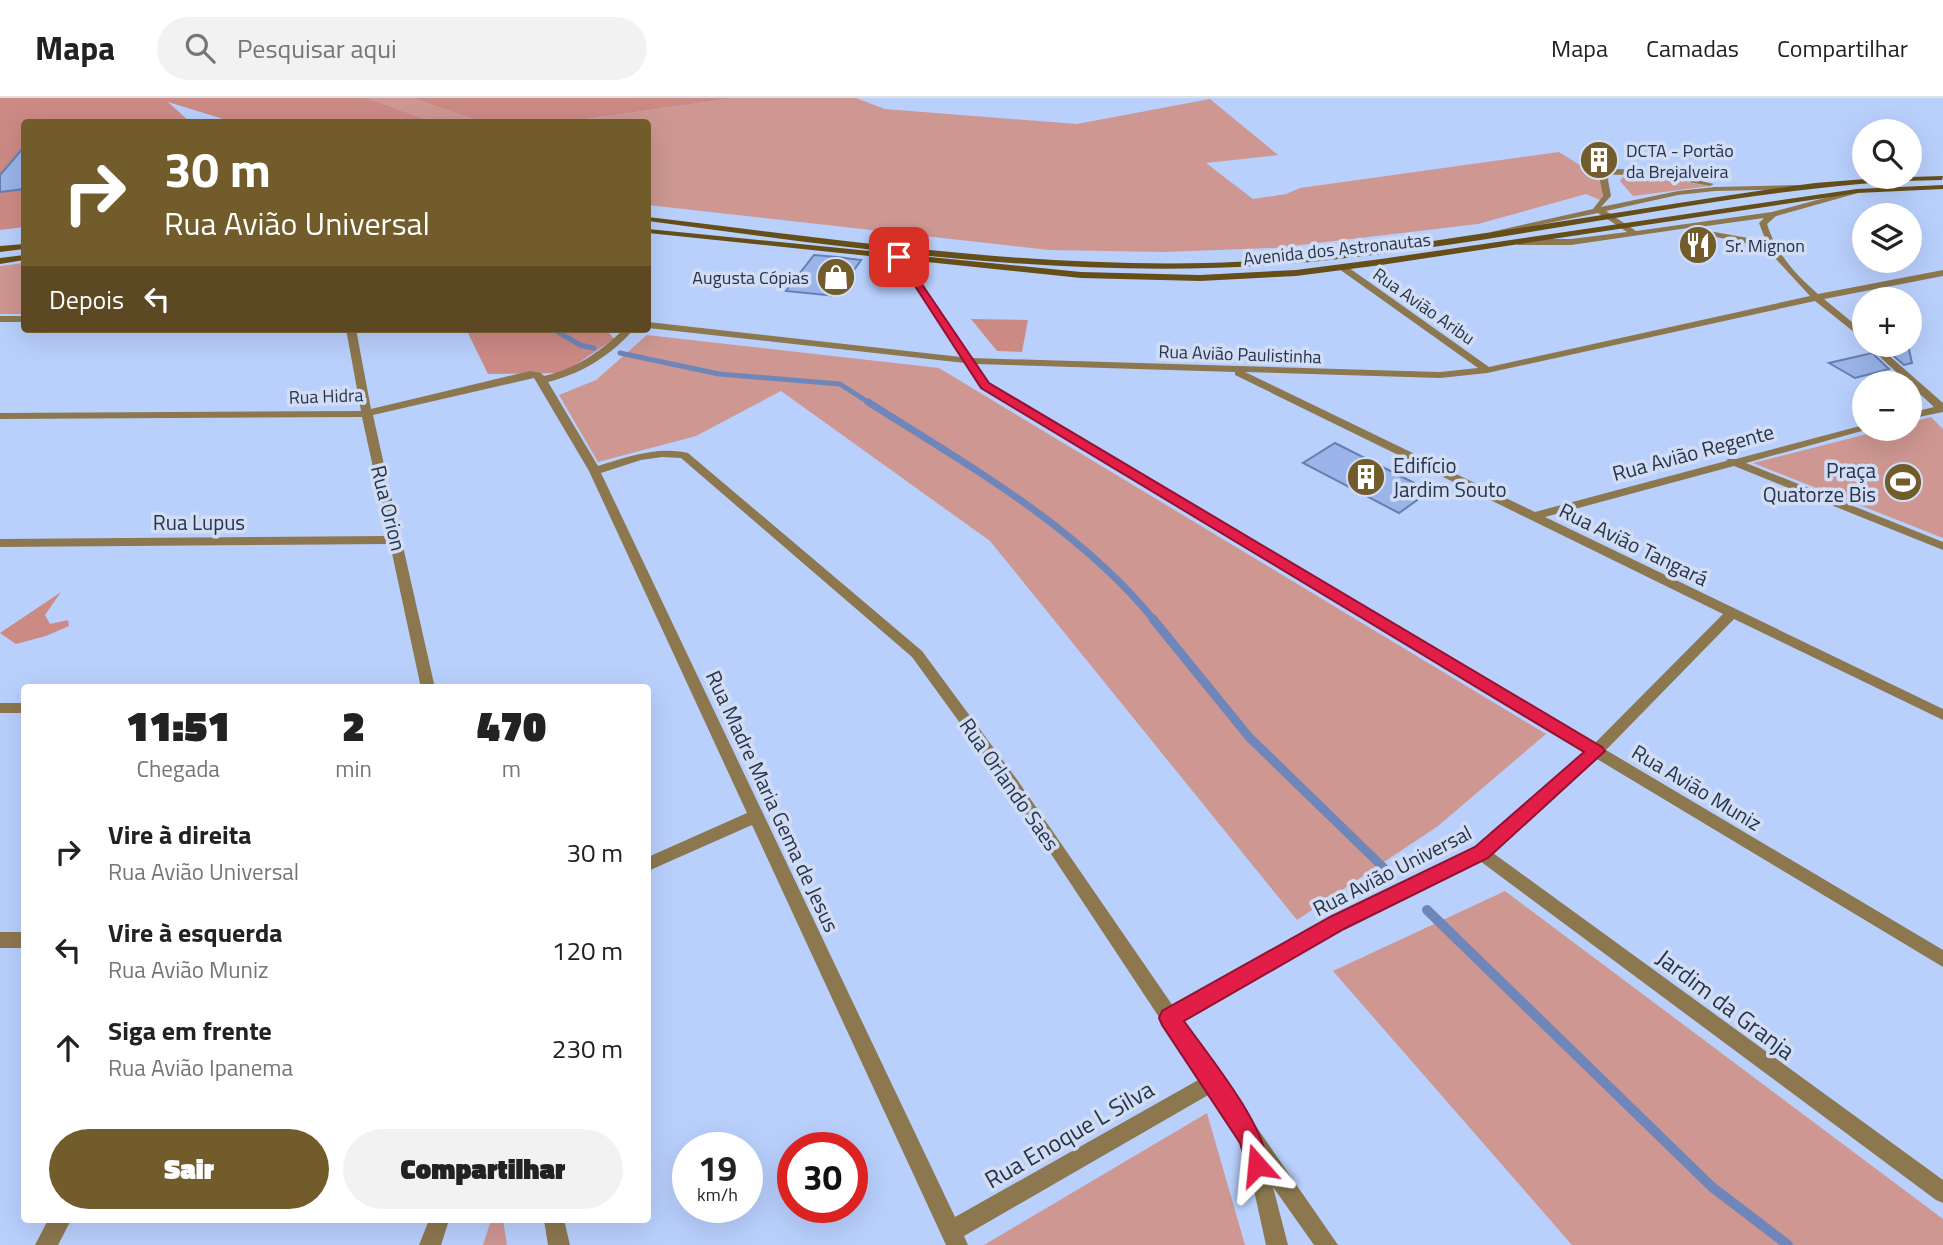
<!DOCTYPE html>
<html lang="pt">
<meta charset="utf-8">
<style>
body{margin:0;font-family:"Titillium Web",sans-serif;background:#f2f2f2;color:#222;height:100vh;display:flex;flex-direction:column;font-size:26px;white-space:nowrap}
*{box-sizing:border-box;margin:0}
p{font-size:23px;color:#767676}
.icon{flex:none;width:38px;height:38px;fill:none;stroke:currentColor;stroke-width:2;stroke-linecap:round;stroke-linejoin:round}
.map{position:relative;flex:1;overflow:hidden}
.side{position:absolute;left:21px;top:586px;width:630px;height:539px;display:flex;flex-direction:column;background:#fff;border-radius:7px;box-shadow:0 7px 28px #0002}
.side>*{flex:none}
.top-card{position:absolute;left:21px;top:21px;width:630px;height:214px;border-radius:7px;box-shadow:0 7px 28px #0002;background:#735c2c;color:#fff;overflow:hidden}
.fabs{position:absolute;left:1852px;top:21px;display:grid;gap:14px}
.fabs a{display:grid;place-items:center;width:70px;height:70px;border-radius:50%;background:#fff;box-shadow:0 7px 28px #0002;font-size:35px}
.speed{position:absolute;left:672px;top:1034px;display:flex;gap:14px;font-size:35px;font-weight:700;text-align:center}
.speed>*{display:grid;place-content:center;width:91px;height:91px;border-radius:50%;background:#fff;box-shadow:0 7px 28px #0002;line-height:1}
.speed small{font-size:18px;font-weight:400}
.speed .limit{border:10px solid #d22;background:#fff;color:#111}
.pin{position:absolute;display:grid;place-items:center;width:60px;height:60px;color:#fff;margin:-30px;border-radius:14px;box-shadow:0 4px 10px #0006}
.me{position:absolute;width:77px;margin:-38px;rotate:342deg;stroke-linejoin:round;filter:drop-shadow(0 0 5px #0008)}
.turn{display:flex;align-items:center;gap:24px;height:147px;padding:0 28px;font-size:32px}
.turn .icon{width:91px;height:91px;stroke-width:2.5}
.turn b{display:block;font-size:49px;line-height:60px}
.then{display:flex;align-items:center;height:66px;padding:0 28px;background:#0003;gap:14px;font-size:26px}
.eta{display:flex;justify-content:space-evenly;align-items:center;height:119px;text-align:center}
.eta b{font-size:42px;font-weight:800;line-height:49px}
.cta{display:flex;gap:14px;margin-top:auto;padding:14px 28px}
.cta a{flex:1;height:80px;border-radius:42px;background:#735c2c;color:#fff;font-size:28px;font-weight:800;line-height:80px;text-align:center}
.cta a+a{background:#f2f2f2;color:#222}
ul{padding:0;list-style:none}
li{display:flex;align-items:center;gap:21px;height:98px;padding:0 28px}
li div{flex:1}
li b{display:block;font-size:26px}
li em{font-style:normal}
header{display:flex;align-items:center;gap:42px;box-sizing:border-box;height:98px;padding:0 35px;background:#fff;border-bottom:2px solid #e0e0e0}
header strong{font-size:33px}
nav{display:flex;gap:38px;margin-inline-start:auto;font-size:24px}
.search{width:490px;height:63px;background:#f2f2f2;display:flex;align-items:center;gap:18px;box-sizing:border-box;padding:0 24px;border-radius:38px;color:#767676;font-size:26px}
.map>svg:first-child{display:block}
</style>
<header>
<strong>Mapa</strong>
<div class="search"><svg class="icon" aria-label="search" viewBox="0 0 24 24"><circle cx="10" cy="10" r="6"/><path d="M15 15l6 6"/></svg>Pesquisar aqui</div>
<nav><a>Mapa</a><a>Camadas</a><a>Compartilhar</a></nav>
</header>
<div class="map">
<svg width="1943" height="1147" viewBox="0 0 1943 1147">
<rect width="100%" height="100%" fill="#b9d0fd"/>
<g fill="#ce9792">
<path d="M366 0H412L481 24H434Z"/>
<path d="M734 0H856L885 11 1077 26 1210 1 1278 57 1206 65 1253 101 1286 96 1300 90 1559 54 1604 82 1602 103 1586 96 1478 126 1275 150 1164 154 1049 152 648 107V24H566Z"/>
<path d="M1650 78 1710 88 1633 98 1620 83 1623 79Z"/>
<path d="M24 165V216H0V168Z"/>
<path d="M647 237 939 270 1546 636 1438 728 1297 822 990 443 781 293 696 338 598 364 559 297 596 282Z"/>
<path d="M1931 319 1943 331V440L1753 365 1887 331H1909V325Z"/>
<path d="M1505 793 1943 1121V1147H1572L1333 873Z"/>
<path d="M1207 1015 1245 1147H984Z"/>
<path d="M491 1122H503L507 1147H483Z"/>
</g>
<g fill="#cc8a85">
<path d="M0 0H366L434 24H233L168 4 190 24H24V129L0 132Z"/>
<path d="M412 0H734L566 24H481Z"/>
<path d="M971 221 1028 222 1022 254 997 253Z"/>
<path d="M466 231H606L614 241 563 275 488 276Z"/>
<path d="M61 494 45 517 50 526 68 522 69 528 46 538 16 546 0 535Z"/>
</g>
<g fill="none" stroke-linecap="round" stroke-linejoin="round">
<g stroke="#6e86b9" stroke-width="5">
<path d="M553 231 580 247 594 250"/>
<path d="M620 255 719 276 840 286 871 306"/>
</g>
<path stroke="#6e86b9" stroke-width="7" d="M868 304C969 368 1078 429 1154 522"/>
<path stroke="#6e86b9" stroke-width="9" d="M1153 521 1249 639 1386 772"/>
<path stroke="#6e86b9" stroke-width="10" d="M1427 812 1712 1089 1788 1147"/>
</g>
<g fill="#9bb5ea" stroke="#667fb3" stroke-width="2">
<path d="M24 49V91L0 94V77Z"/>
<path d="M814 157 837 159 861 162 836 198 786 193Z"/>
<path d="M1908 247 1912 265 1904 267 1887 252Z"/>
<path d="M1872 255 1889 271 1855 280 1829 265Z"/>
<path d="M1335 345 1430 393 1399 415 1303 365Z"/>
</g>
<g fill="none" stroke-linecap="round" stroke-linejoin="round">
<g fill="#8c774e" fill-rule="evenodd">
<path d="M1619 71 1658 73 1714 86 1710 88 1645 76 1609 77 1608 82 1611 98 1601 109 1678 93 1715 89 1798 87 1802 89 1798 91 1715 93 1678 97 1606 113 1636 133 1772 114 1858 91V95L1776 118 1767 126C1776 155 1795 176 1818 196L1943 172V178L1824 201 1864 234V242L1815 203 1487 275 1440 280 1245 274 1535 414 1726 363 1728 361H1736L1860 328 1864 327V331H1869L1746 365 1943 444V452L1734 368 1545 419 1943 611V622L1734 521 1606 652 1943 852V869L1597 661 1493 755 1943 1082V1105L1936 1102 1480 763 1343 830 1183 923 1338 1147H1314L1273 1089 1288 1147H1266L1244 1047 1210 996 964 1138 968 1147H946L752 727 648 773V759L747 715 589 373 534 280 373 317 400 439 403 442 402 444 435 590H421L390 446 0 449V441L388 438 362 319 0 321V315L361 313 346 231H356L371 311 530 273 541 275 544 278C577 270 600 254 624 231H634C610 258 583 275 548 284L598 368C627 359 657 348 688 355L922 553 1018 683 1173 908 1331 820 1475 750 1585 654 981 290 965 265 648 230V224L961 259 895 159 899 156 902 157 971 260 1440 274 1478 270 1339 171V167H1345L1489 269 1810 198 1775 160 1743 144 1688 134V130L1571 147H1518L1514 144 1518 141H1571L1627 134 1598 115 1495 136 1491 134 1593 111 1603 98 1600 82 1602 75ZM1764 120 1759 125 1770 153 1748 140 1692 130ZM975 266 1235 274V277L1723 516 1595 645 989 286ZM662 359 681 360 912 559 1008 691 1200 981 955 1119 601 375 641 362Z"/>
<rect x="0" y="218" width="24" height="6"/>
<path d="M1867 247H1877L1943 305V314L1909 321V315L1934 309Z"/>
<rect x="0" y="605" width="24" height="10"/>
<rect x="0" y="834" width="24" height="16"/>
<path d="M48 1122H71L58 1147H35Z"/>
<path d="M429 1122H449L441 1147H419Z"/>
<path d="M544 1122H564L570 1147H548Z"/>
</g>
<g fill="#664e18" fill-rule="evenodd">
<path d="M1943 78 1942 82C1854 83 1768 96 1682 109 1550 130 1419 155 1286 166 1073 183 858 151 648 123V119C833 141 1019 169 1206 165 1291 163 1375 152 1459 139 1577 122 1696 101 1815 85L1878 80Z"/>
<path d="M1943 87V91L1857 95 1381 167 1296 178 1200 183 1081 180 648 135V131L1081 174 1200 177 1296 172 1381 161 1857 91Z"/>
<path d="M24 146V151L0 154V148Z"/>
<path d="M24 157V162L0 166V160Z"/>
</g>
</g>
<path fill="#e11d48" stroke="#92132f" stroke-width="2" d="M895 157H902L989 285 1602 649 1605 653 1488 760 1344 831 1184 923C1204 952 1279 1042 1265 1075L1257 1078 1249 1075 1240 1045 1162 927 1159 920 1162 913 1330 819 1475 749 1584 654 981 290Z"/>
<defs>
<g id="building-disc" transform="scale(2.0125)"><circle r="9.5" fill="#735c2c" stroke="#d1ddf4"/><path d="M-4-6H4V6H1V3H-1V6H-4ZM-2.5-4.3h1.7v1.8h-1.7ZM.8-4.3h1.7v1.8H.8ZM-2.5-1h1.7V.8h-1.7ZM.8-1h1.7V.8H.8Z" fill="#fff"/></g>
<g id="restaurant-disc" transform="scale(2.0125)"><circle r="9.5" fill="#735c2c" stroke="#d1ddf4"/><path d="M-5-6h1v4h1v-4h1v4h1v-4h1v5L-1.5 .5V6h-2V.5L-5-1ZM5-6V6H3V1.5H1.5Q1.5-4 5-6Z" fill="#fff"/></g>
<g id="shop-disc" transform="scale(2.0125)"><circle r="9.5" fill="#735c2c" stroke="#d1ddf4"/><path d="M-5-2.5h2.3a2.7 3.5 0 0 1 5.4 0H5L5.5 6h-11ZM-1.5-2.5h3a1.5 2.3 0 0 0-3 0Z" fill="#fff"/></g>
<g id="stadium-disc" transform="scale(2.0125)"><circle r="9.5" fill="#735c2c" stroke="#d1ddf4"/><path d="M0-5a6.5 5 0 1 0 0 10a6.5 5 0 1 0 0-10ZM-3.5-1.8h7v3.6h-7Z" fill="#fff"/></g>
</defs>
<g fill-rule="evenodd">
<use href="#building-disc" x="1599" y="62"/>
<use href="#restaurant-disc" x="1698" y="147"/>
<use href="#shop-disc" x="836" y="179"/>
<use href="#building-disc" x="1366" y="379"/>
<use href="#stadium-disc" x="1903" y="384"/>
</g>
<g text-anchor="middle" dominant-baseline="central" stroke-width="7" stroke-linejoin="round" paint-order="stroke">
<g font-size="18" fill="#29334a" stroke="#d1ddf4" text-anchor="start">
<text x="1626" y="52">DCTA - Portão<tspan x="1626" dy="21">da Brejalveira</tspan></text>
<text x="1725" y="147">Sr. Mignon</text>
<text x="809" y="179" text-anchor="end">Augusta Cópias</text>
</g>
<g font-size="18" fill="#29334a" stroke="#d1ddf4">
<text transform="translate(1337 151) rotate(-6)">Avenida dos Astronautas</text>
<text transform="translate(1424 208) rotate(35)">Rua Avião Aribu</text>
<text transform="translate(1240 256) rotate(2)">Rua Avião Paulistinha</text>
<text transform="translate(326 298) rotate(-2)">Rua Hidra</text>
</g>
<g font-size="21" fill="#29334a" stroke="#d1ddf4">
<text transform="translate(1693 354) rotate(-15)">Rua Avião Regente</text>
<text transform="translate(389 410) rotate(76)">Rua Orion</text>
<text x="199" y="424">Rua Lupus</text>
<text transform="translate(1634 446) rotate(26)">Rua Avião Tangará</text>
<text transform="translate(1010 686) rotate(55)">Rua Orlando Saes</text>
<text transform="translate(1697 689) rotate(31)">Rua Avião Muniz</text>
<text transform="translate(773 703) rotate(65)">Rua Madre Maria Gema de Jesus</text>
<text transform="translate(1392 772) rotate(-27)">Rua Avião Universal</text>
</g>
<g font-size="21" fill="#29334a" stroke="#d1ddf4" text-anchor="start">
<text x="1393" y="367">Edifício<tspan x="1393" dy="24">Jardim Souto</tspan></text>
<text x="1876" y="372" text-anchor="end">Praça<tspan x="1876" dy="24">Quatorze Bis</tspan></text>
</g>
<g font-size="24" fill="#29334a" stroke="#d1ddf4">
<text transform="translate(1726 906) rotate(37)">Jardim da Granja</text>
<text transform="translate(1069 1036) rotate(-30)">Rua Enoque L Silva</text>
</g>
</g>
</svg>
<div class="fabs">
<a><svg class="icon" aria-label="search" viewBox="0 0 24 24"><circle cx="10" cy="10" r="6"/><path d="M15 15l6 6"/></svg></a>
<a><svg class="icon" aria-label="layers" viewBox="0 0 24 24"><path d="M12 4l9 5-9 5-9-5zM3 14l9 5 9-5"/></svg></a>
<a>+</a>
<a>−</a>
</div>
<div class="speed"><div>19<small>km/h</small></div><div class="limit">30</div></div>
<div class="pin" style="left:899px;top:159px;background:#d93025"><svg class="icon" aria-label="arrive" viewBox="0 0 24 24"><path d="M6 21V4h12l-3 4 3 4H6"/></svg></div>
<svg class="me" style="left:1257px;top:1067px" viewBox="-20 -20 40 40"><path d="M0-17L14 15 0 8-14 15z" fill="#e11d48" stroke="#fff" stroke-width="4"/></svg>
<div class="top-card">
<div class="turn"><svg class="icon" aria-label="right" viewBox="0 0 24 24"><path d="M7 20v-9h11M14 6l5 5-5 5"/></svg><div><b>30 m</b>Rua Avião Universal</div></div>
<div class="then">Depois<svg class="icon" aria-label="left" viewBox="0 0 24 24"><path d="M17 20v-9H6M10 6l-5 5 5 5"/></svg></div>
</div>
<section class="side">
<div class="eta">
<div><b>11:51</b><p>Chegada</p></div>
<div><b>2</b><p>min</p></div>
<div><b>470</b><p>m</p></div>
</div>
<ul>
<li><svg class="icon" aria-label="right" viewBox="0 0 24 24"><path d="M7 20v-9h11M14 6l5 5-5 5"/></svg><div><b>Vire à direita</b><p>Rua Avião Universal</p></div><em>30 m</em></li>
<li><svg class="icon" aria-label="left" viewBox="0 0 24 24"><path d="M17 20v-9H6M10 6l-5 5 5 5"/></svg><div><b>Vire à esquerda</b><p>Rua Avião Muniz</p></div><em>120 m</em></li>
<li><svg class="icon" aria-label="ahead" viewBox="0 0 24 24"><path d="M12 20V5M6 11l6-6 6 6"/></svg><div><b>Siga em frente</b><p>Rua Avião Ipanema</p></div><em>230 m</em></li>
</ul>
<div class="cta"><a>Sair</a><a>Compartilhar</a></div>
</section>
</div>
